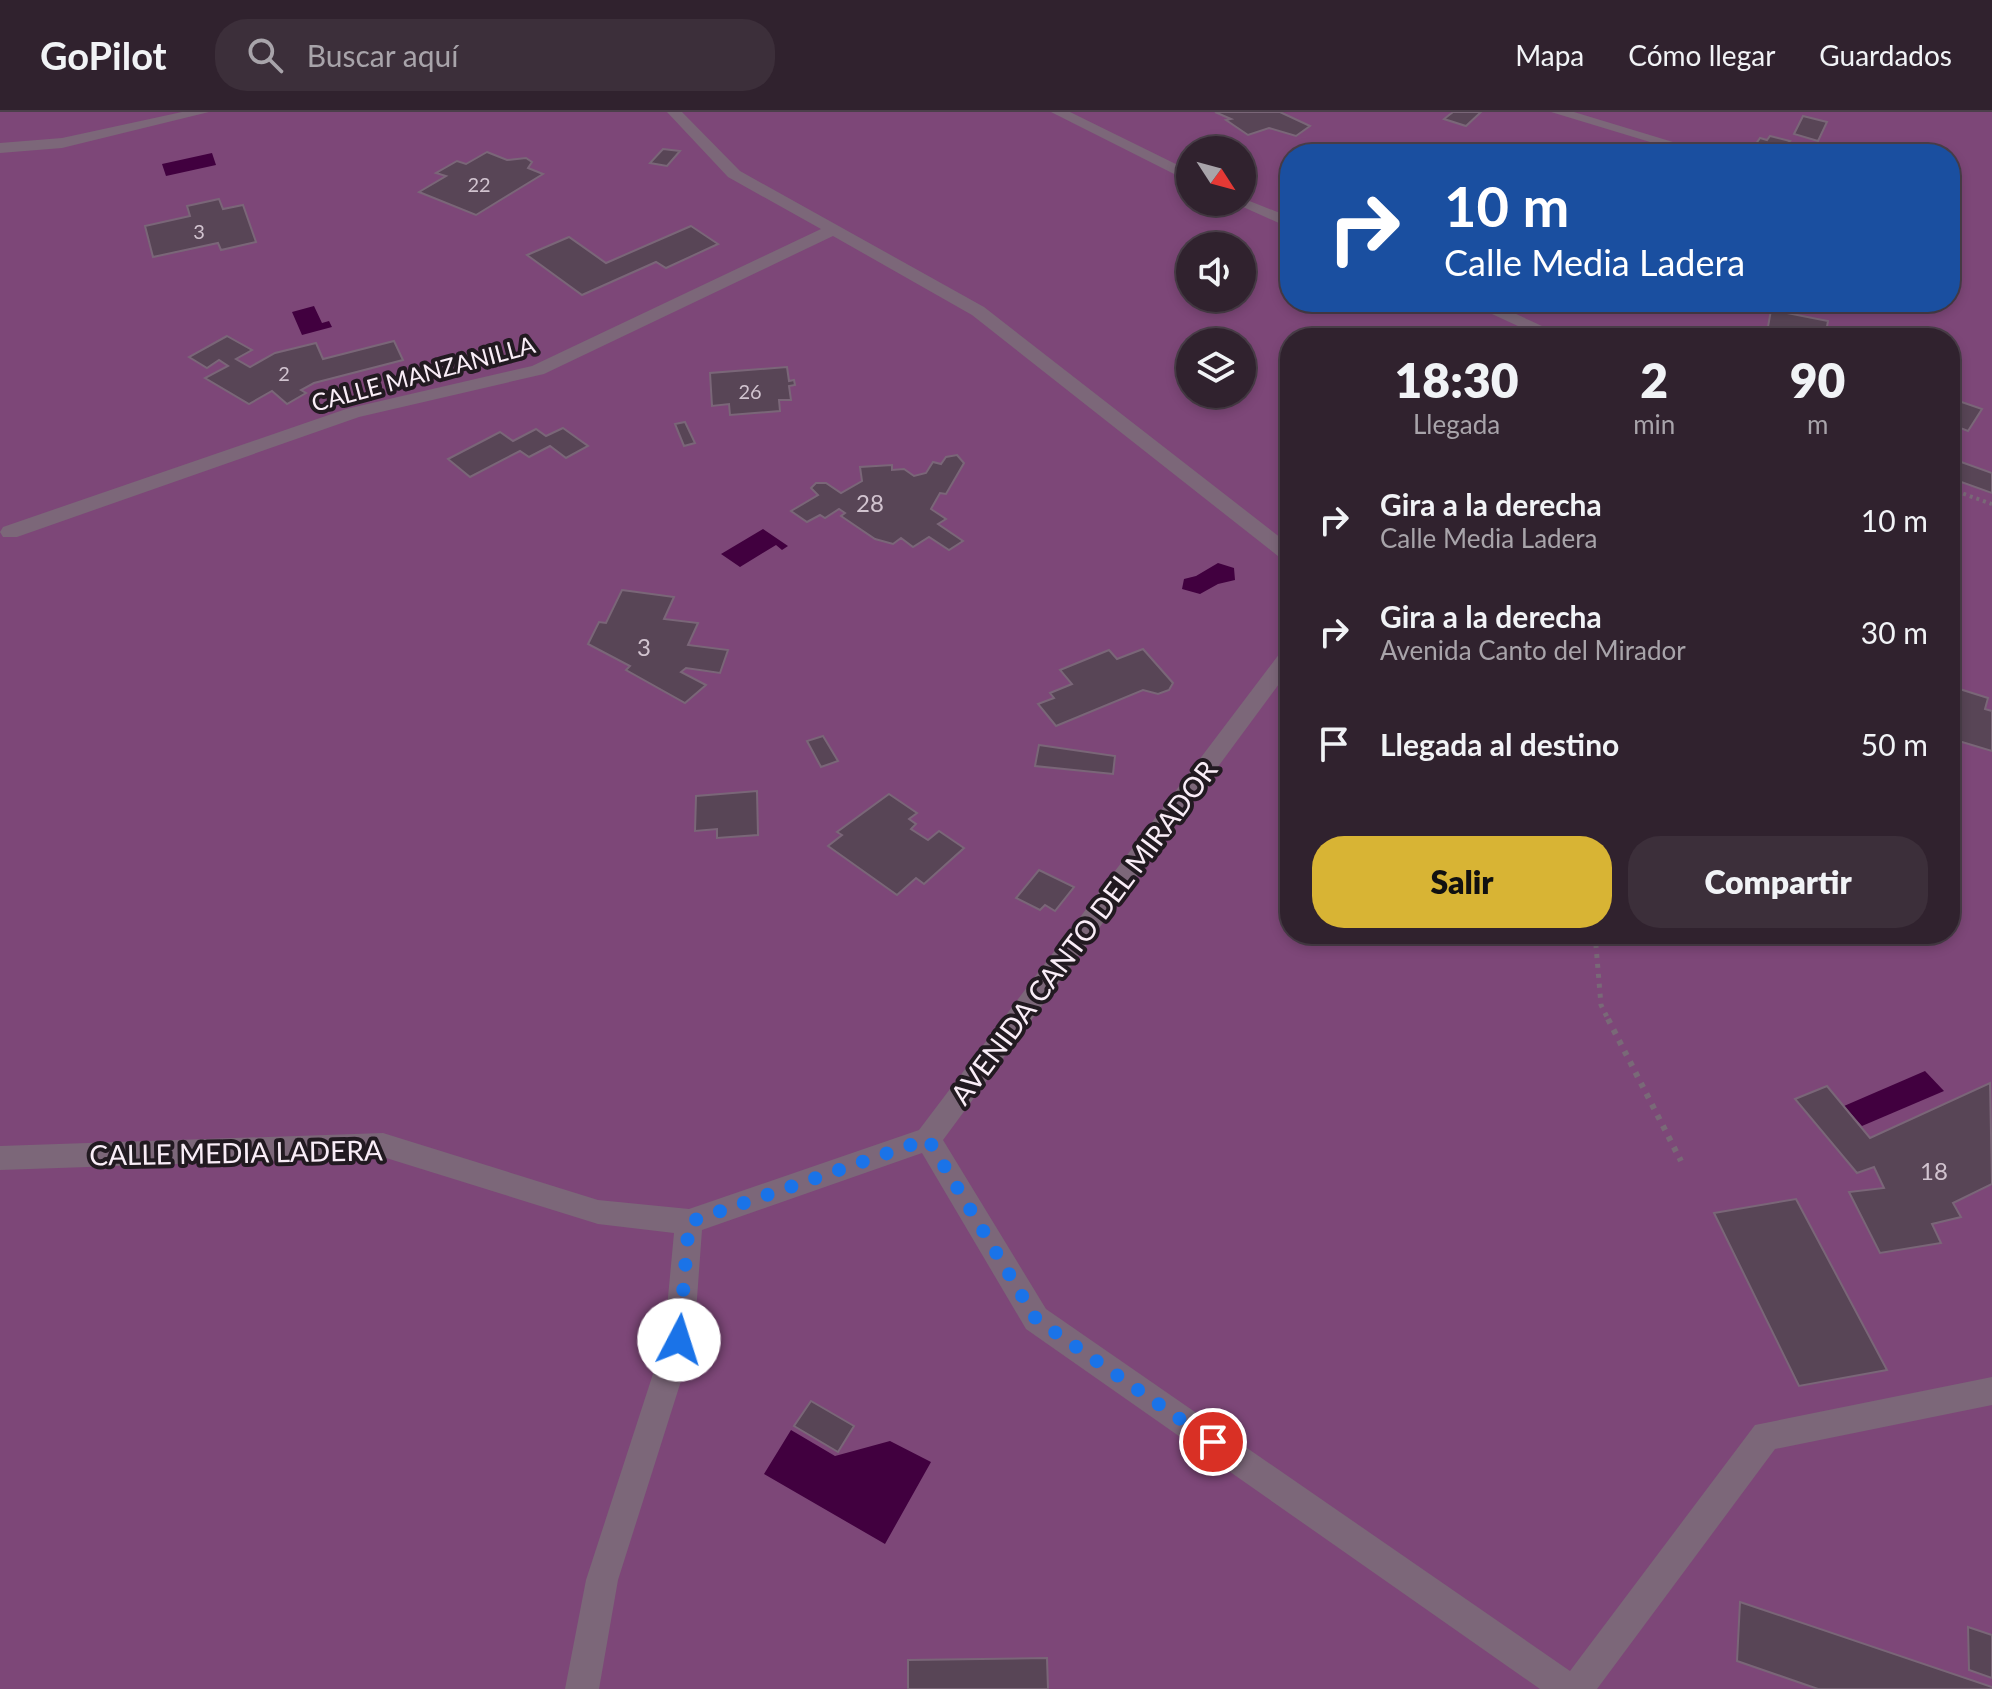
<!DOCTYPE html>
<html lang="es">
<meta charset="utf-8">
<style>
body{margin:0;font-family:Lato,sans-serif;background:#3c2f3a;color:#f1f3f6;height:100vh;display:flex;flex-direction:column;font-size:30px;white-space:nowrap}
*{box-sizing:border-box;margin:0}
p{font-size:26px;color:#a8a4aa}
.icon{flex:none;width:44px;height:44px;fill:none;stroke:currentColor;stroke-width:2;stroke-linecap:round;stroke-linejoin:round}
.map{position:relative;flex:1;overflow:hidden}
.drawer{position:absolute;left:1280px;top:216px;width:680px;height:616px;display:flex;flex-direction:column;background:#30222e;border-radius:32px;box-shadow:0 4px 12px #0003,0 0 0 2px #4b3f4a}
.drawer>*{flex:none}
.hud{position:absolute;left:1280px;top:32px;width:680px;height:168px;border-radius:32px;box-shadow:0 4px 12px #0003,0 0 0 2px #4b3f4a;background:#1a4fa0;color:#fff;overflow:hidden}
.needle{width:52px;rotate:126deg}
.fabs{position:absolute;left:1176px;top:24px;display:grid;gap:16px}
.fabs a{display:grid;place-items:center;width:80px;height:80px;border-radius:50%;background:#30222e;box-shadow:0 4px 12px #0003,0 0 0 2px #4b3f4a;font-size:40px}
.pin{position:absolute;display:grid;place-items:center;width:68px;height:68px;color:#fff;margin:-34px;border:4px solid #fff;border-radius:50%;box-shadow:0 2px 8px #0007}
.me{position:absolute;width:88px;margin:-44px;rotate:5deg;stroke-linejoin:round;filter:drop-shadow(0 0 6px #0008)}
.turn{display:flex;align-items:center;gap:28px;height:168px;padding:0 32px;font-size:36px}
.turn .icon{width:104px;height:104px;stroke-width:2.5}
.turn b{display:block;font-size:56px;line-height:68px}
.eta{display:flex;justify-content:space-evenly;align-items:center;height:136px;text-align:center}
.eta b{font-size:48px;font-weight:800;line-height:56px}
.primary-button{display:flex;gap:16px;margin-top:auto;padding:16px 32px}
.primary-button a{flex:1;height:92px;border-radius:32px;background:#d8b434;color:#111;font-size:32px;font-weight:800;line-height:92px;text-align:center}
.primary-button a+a{background:#3c2f3a;color:#f1f3f6}
ul{padding:0;list-style:none}
li{display:flex;align-items:center;gap:24px;height:112px;padding:0 32px}
li div{flex:1}
li b{display:block;font-size:30px}
li em{font-style:normal}
header{display:flex;align-items:center;gap:48px;box-sizing:border-box;height:112px;padding:0 40px;background:#30222e;border-bottom:2px solid #4b3f4a}
header strong{font-size:38px}
nav{display:flex;gap:44px;margin-inline-start:auto;font-size:28px}
.search{width:560px;height:72px;background:#3c2f3a;display:flex;align-items:center;gap:20px;box-sizing:border-box;padding:0 28px;border-radius:32px;color:#a8a4aa;font-size:30px}
.map>svg:first-child{display:block}
</style>
<header>
<strong>GoPilot</strong>
<div class="search"><svg class="icon" aria-label="search" viewBox="0 0 24 24"><circle cx="10" cy="10" r="6"/><path d="M15 15l6 6"/></svg>Buscar aquí</div>
<nav><a>Mapa</a><a>Cómo llegar</a><a>Guardados</a></nav>
</header>
<div class="map">
<svg width="1992" height="1577" viewBox="0 0 1992 1577">
<rect width="100%" height="100%" fill="#402e3e"/>
<path fill="#7d4778" fill-rule="evenodd" d="M0 0H1992V1577H0ZM1190 38H1242V90H1190ZM1290 42H1950V190H1290ZM1190 134H1242V186H1190ZM1290 226H1950V822H1290ZM1190 230H1242V282H1190Z"/>
<g fill="#41003f">
<path d="M212 41 216 53 166 64 162 52Z"/>
<path d="M314 194 322 211 329 209 332 215 302 223 292 200Z"/>
<path d="M763 417 788 434 782 438 776 433 740 455 721 442Z"/>
<path d="M1218 451 1234 456 1235 468 1218 472 1200 482 1182 477 1184 467 1196 464Z"/>
<path d="M1925 959 1944 979 1862 1014 1844 994Z"/>
<path d="M791 1318 835 1344 890 1329 931 1350 885 1432 764 1362Z"/>
</g>
<g fill="#584556" stroke="#7a6678" stroke-width="2">
<path d="M1215 0H1280L1310 14 1296 24 1269 16 1248 23 1226 8 1231 7Z"/>
<path d="M1453 0H1481L1466 14 1444 7Z"/>
<path d="M1803 4 1827 10 1818 29 1794 22Z"/>
<path d="M1770 24 1790 29 1786 33 1794 36 1790 42H1749L1760 26 1767 28Z"/>
<path d="M663 37 680 39 667 54 650 51Z"/>
<path d="M487 40 507 48 526 46 532 50 528 56 543 62 476 103 419 80 446 64 436 61 457 49 466 52Z"/>
<path d="M219 87 223 97 243 93 256 130 221 138 218 131 153 145 145 114 190 104 187 94Z"/>
<path d="M691 114 718 132 666 156 656 150 582 183 527 143 569 125 606 151Z"/>
<path d="M1771 198 1828 209 1825 226H1766Z"/>
<path d="M227 224 252 238 236 247 250 255 275 241 316 231 323 247 394 229 403 248 314 271 301 278 306 281 287 292 272 279 249 292 205 266 228 254 219 248 207 256 189 245Z"/>
<path d="M787 255 789 269 794 268 795 273 789 274 791 288H779L780 299 730 303 729 292 712 294 710 261Z"/>
<path d="M1950 286 1982 297 1968 319 1950 312Z"/>
<path d="M685 310 695 331 684 334 675 312Z"/>
<path d="M563 316 588 334 566 346 550 334 529 345 520 339 470 365 448 347 500 320 513 329 536 317 546 324Z"/>
<path d="M957 343 964 351 946 382 940 381 931 397 946 407 938 412 963 429 949 438 929 425 913 435 901 426 893 432 875 427 841 404 845 401 839 397 825 406 820 403 807 410 791 399 818 383 811 376 816 371H826L841 381 862 369 860 355 892 353V358L904 357 914 364 926 361 933 350 941 352 946 345Z"/>
<path d="M1950 346 1992 361V381L1950 366Z"/>
<path d="M622 478 674 485 664 507 698 511 688 533 728 538 720 561 686 556 681 560 706 573 685 591 626 558 630 554 588 532 599 510 606 511Z"/>
<path d="M1143 537 1173 571 1169 578 1158 582 1143 578 1056 614 1038 592 1054 586 1050 581 1072 572 1060 558 1109 538 1117 547Z"/>
<path d="M1950 574 1988 586 1985 597 1992 599V639L1952 627 1956 606 1950 604Z"/>
<path d="M823 624 838 649 821 655 807 629Z"/>
<path d="M1039 633 1115 644 1113 662 1035 654Z"/>
<path d="M757 679 758 723 717 726V717L695 719 696 684Z"/>
<path d="M889 682 917 701 909 707 916 712 911 717 928 728 939 719 964 736 924 772 916 766 897 783 828 734 842 723 837 720Z"/>
<path d="M1039 758 1074 775 1055 799 1045 793 1040 798 1016 786Z"/>
<path d="M1990 971 1992 1072 1953 1091 1961 1105 1932 1112 1941 1131 1880 1141 1849 1080 1884 1076 1874 1055 1857 1061 1795 987 1827 974 1870 1026Z"/>
<path d="M1796 1087 1887 1258 1799 1274 1714 1101Z"/>
<path d="M811 1289 854 1314 838 1340 794 1314Z"/>
<path d="M1740 1490 1992 1575V1577H1818L1795 1569 1737 1549Z"/>
<path d="M1968 1515 1992 1523V1566L1969 1558Z"/>
<path d="M1047 1546 1048 1577H908V1548Z"/>
</g>
<g fill="none" stroke-linecap="round" stroke-linejoin="round">
<path stroke="#796977" stroke-width="4" stroke-dasharray="3 4" stroke-linecap="butt" d="M1950 377 1992 392"/>
<path stroke="#796977" stroke-width="5" stroke-dasharray="4 6" stroke-linecap="butt" d="M1595 822 1601 893 1609 909"/>
<path stroke="#796977" stroke-width="6" stroke-dasharray="5 7" stroke-linecap="butt" d="M1608 907 1681 1049"/>
<g fill="#7c6779" fill-rule="evenodd">
<path d="M182 0H209L62 36 0 41V31L62 26Z"/>
<path d="M667 0H682L740 59 984 195 1290 433V450L1283 448 972 203 833 124 544 262 359 305 17 425H3L0 420 3 415 346 297 532 254 821 117 728 65Z"/>
<path d="M1051 0H1070L1190 59V70Z"/>
<path d="M1551 0H1574L1696 37 1683 40Z"/>
<path d="M1242 86 1290 105V116L1232 90H1242Z"/>
<path d="M1466 190H1490L1568 226H1544Z"/>
<path d="M1290 535V557L943 1028 1046 1197 1570 1559 1755 1313 1992 1265V1293L1775 1337 1597 1577H1540L1026 1217 922 1041 702 1118 694 1228 618 1468 599 1577H565L586 1468 664 1228 674 1121 598 1112 383 1045 0 1058V1034L383 1021 598 1088 689 1097 919 1018 1283 537Z"/>
</g>
</g>
<g fill="none" stroke-linecap="round" stroke-linejoin="round">
<path stroke="#1a73e8" stroke-width="14" stroke-dasharray="0 25.2" d="M679 1228 689 1110 928 1027 1036 1207 1213 1330"/>
</g>
<g text-anchor="middle" dominant-baseline="central" stroke-width="8" stroke-linejoin="round" paint-order="stroke">
<g font-size="20" fill="#d1c3cf">
<text x="479" y="72">22</text>
<text x="199" y="119">3</text>
<text x="284" y="261">2</text>
<text x="750" y="279">26</text>
</g>
<g font-size="24" fill="#f9edf7" stroke="#221a21">
<text transform="translate(423 261) rotate(-15)">CALLE MANZANILLA</text>
</g>
<g font-size="24" fill="#d1c3cf">
<text x="870" y="390">28</text>
<text x="644" y="534">3</text>
<text x="1934" y="1058">18</text>
</g>
<g font-size="28" fill="#f9edf7" stroke="#221a21">
<text transform="translate(1083 820) rotate(-53)">AVENIDA CANTO DEL MIRADOR</text>
<text transform="translate(236 1040) rotate(-1)">CALLE MEDIA LADERA</text>
</g>
</g>
</svg>
<div class="fabs">
<a><svg class="needle" viewBox="-14 -14 28 28"><path d="M0-13l5 13h-10z" fill="#e53935"/><path d="M0 13l5-13h-10z" fill="#a8a4aa"/></svg></a>
<a><svg class="icon" aria-label="sound" viewBox="0 0 24 24"><path d="M4 9h4l5-4v14l-5-4H4zM17 9q2 3 0 6"/></svg></a>
<a><svg class="icon" aria-label="layers" viewBox="0 0 24 24"><path d="M12 4l9 5-9 5-9-5zM3 14l9 5 9-5"/></svg></a>
</div>
<div class="pin" style="left:1213px;top:1330px;background:#d93025"><svg class="icon" aria-label="arrive" viewBox="0 0 24 24"><path d="M6 21V4h12l-3 4 3 4H6"/></svg></div>
<svg class="me" style="left:679px;top:1228px" viewBox="-20 -20 40 40"><circle r="19" fill="#fff"/><path d="M0-13L10 11 0 6-10 11z" fill="#1a73e8"/></svg>
<div class="hud">
<div class="turn"><svg class="icon" aria-label="right" viewBox="0 0 24 24"><path d="M7 20v-9h11M14 6l5 5-5 5"/></svg><div><b>10 m</b>Calle Media Ladera</div></div>
</div>
<section class="drawer">
<div class="eta">
<div><b>18:30</b><p>Llegada</p></div>
<div><b>2</b><p>min</p></div>
<div><b>90</b><p>m</p></div>
</div>
<ul>
<li><svg class="icon" aria-label="right" viewBox="0 0 24 24"><path d="M7 20v-9h11M14 6l5 5-5 5"/></svg><div><b>Gira a la derecha</b><p>Calle Media Ladera</p></div><em>10 m</em></li>
<li><svg class="icon" aria-label="right" viewBox="0 0 24 24"><path d="M7 20v-9h11M14 6l5 5-5 5"/></svg><div><b>Gira a la derecha</b><p>Avenida Canto del Mirador</p></div><em>30 m</em></li>
<li><svg class="icon" aria-label="arrive" viewBox="0 0 24 24"><path d="M6 21V4h12l-3 4 3 4H6"/></svg><div><b>Llegada al destino</b></div><em>50 m</em></li>
</ul>
<div class="primary-button"><a>Salir</a><a>Compartir</a></div>
</section>
</div>
